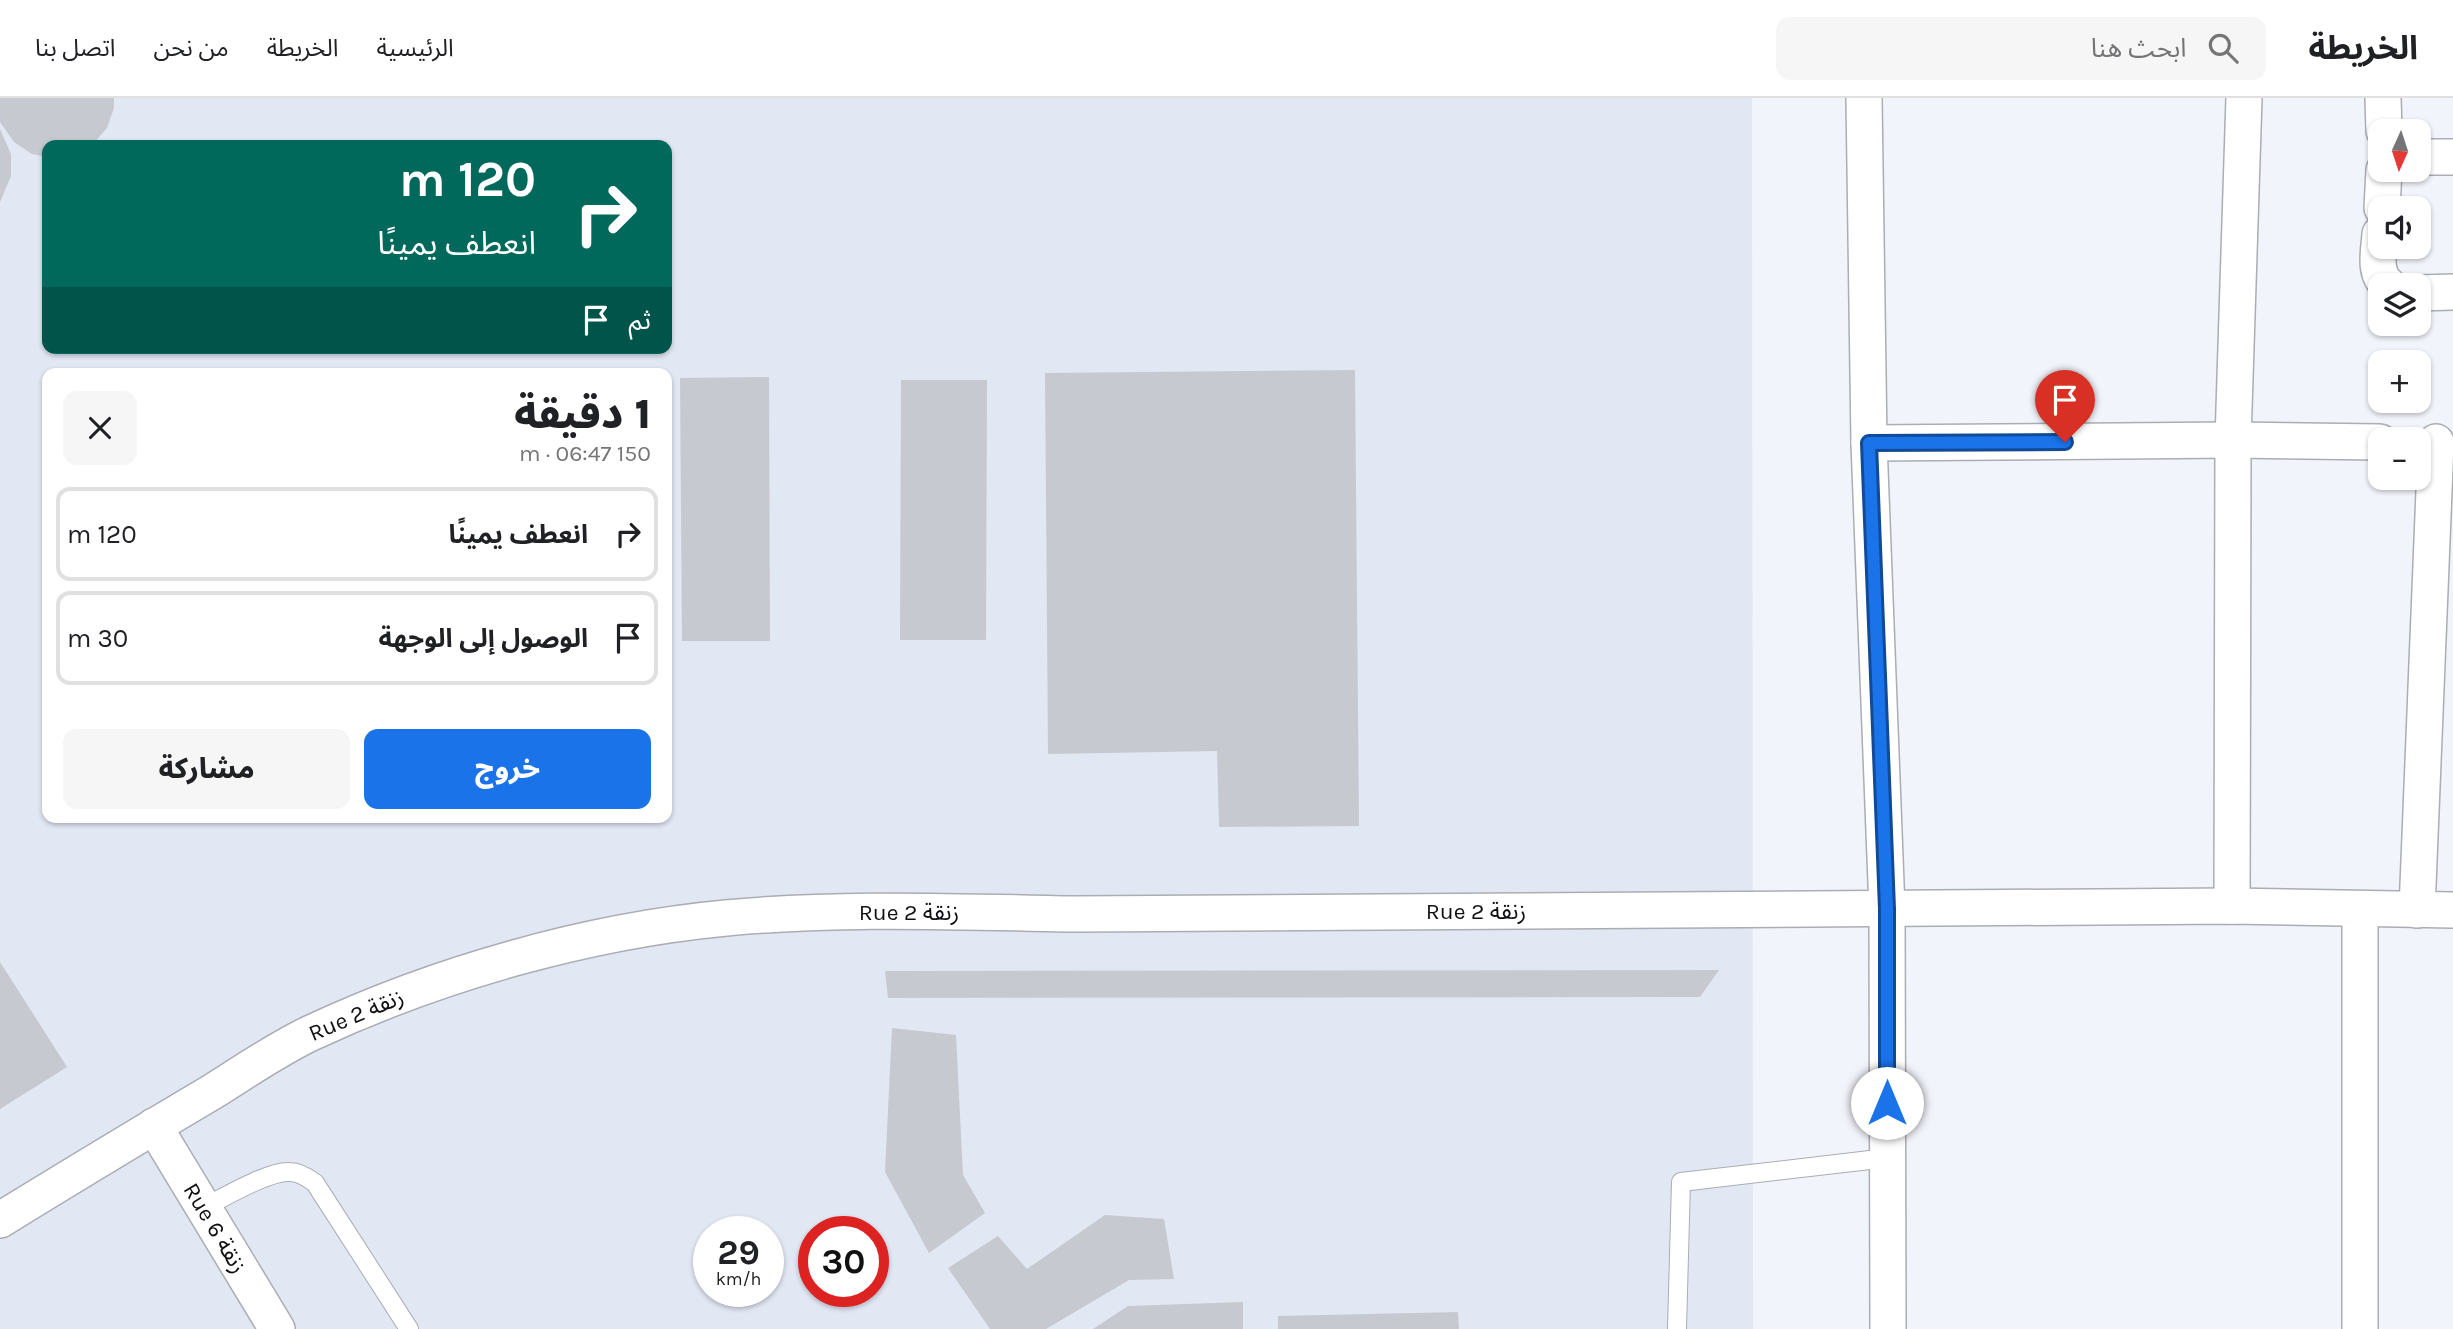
<!DOCTYPE html>
<html lang="ar">
<meta charset="utf-8">
<style>
body{margin:0;font-family:Karla,"Noto Sans Arabic",sans-serif;background:#f6f6f6;color:#202124;direction:rtl;height:100vh;display:flex;flex-direction:column;font-size:26px;white-space:nowrap}
*{box-sizing:border-box;margin:0}
p{font-size:23px;color:#757577}
.icon{flex:none;width:38px;height:38px;fill:none;stroke:currentColor;stroke-width:2;stroke-linecap:round;stroke-linejoin:round}
.map{position:relative;flex:1;overflow:hidden;direction:ltr}
.sheet{position:absolute;left:42px;top:270px;width:630px;height:455px;display:flex;flex-direction:column;background:#fff;border-radius:14px;box-shadow:0 2px 5px #0004;direction:rtl}
.sheet>*{flex:none}
.guide{position:absolute;left:42px;top:42px;width:630px;height:214px;border-radius:14px;box-shadow:0 2px 5px #0004;direction:rtl;background:#00695c;color:#fff;overflow:hidden}
.needle{width:46px;rotate:183deg}
.controls{position:absolute;left:2368px;top:21px;display:grid;gap:14px}
.controls a{display:grid;place-items:center;width:63px;height:63px;border-radius:14px;background:#fff;box-shadow:0 2px 5px #0004;font-size:35px}
.speed{position:absolute;left:693px;top:1118px;display:flex;gap:14px;font-size:35px;font-weight:700;text-align:center}
.speed>*{display:grid;place-content:center;width:91px;height:91px;border-radius:50%;background:#fff;box-shadow:0 2px 5px #0004;line-height:1}
.speed small{font-size:18px;font-weight:400}
.speed .limit{border:10px solid #d22;background:#fff;color:#111}
.pin{position:absolute;display:grid;place-items:center;width:60px;height:60px;color:#fff;margin:-72px -30px;border-radius:50% 50% 50% 0;rotate:-45deg;box-shadow:0 0 7px #0007}
.pin .icon{rotate:45deg}
.me{position:absolute;width:77px;margin:-38px;rotate:0deg;stroke-linejoin:round;filter:drop-shadow(0 0 5px #0008)}
.turn{display:flex;align-items:center;gap:24px;height:147px;padding:0 21px;font-size:32px}
.turn .icon{width:91px;height:91px;stroke-width:2.5}
.turn b{display:block;font-size:49px;line-height:60px}
.then{display:flex;align-items:center;height:66px;padding:0 21px;background:#0003;gap:14px;font-size:26px}
.round{display:grid;place-items:center;flex:none;width:74px;height:74px;border-radius:14px;background:#f6f6f6}
.head{display:flex;align-items:center;justify-content:space-between;height:119px;padding:0 21px}
h1{font-size:42px;font-weight:800;line-height:52px}
.cta{display:flex;gap:14px;margin-top:auto;padding:14px 21px}
.cta a{flex:1;height:80px;border-radius:14px;background:#1a73e8;color:#fff;font-size:28px;font-weight:800;line-height:80px;text-align:center}
.cta a+a{background:#f6f6f6;color:#202124}
ul{padding:0;list-style:none}
li{display:flex;align-items:center;gap:21px;height:94px;margin:0 14px 10px;padding:0 7px;border:4px solid #e0e0e0;border-radius:14px}
li div{flex:1}
li b{display:block;font-size:26px}
li em{font-style:normal}
header{display:flex;align-items:center;gap:42px;box-sizing:border-box;height:98px;padding:0 35px;background:#fff;border-bottom:2px solid #e0e0e0}
header strong{font-size:33px}
nav{display:flex;gap:38px;margin-inline-start:auto;font-size:24px}
.search{width:490px;height:63px;background:#f6f6f6;display:flex;align-items:center;gap:18px;box-sizing:border-box;padding:0 24px;border-radius:14px;color:#757577;font-size:26px}
.map>svg:first-child{display:block}
</style>
<header>
<strong>الخريطة</strong>
<div class="search"><svg class="icon" aria-label="search" viewBox="0 0 24 24"><circle cx="10" cy="10" r="6"/><path d="M15 15l6 6"/></svg>ابحث هنا</div>
<nav><a>الرئيسية</a><a>الخريطة</a><a>من نحن</a><a>اتصل بنا</a></nav>
</header>
<div class="map">
<svg width="2453" height="1231" viewBox="0 0 2453 1231">
<rect width="100%" height="100%" fill="#f2f4fb"/>
<path fill="#e2e7f4" fill-rule="evenodd" d="M0 0H1752L1753 1231H0ZM47 47H667V250H47ZM47 275H667V719H47ZM709 1134H768V1194H709ZM814 1134H873V1194H814Z"/>
<g fill="#c6c9cf">
<path d="M0 0H114V10L107 30 92 47H47V59L32 56 14 44 0 24Z"/>
<path d="M0 31 11 56V78L0 104Z"/>
<path d="M1355 272 1359 728 1219 729 1217 653 1048 656 1045 275Z"/>
<path d="M769 279 770 543H682L680 280Z"/>
<path d="M901 282H987L986 542H900Z"/>
<path d="M0 864 67 969 0 1011Z"/>
<path d="M1719 872 1700 899 888 900 885 873Z"/>
<path d="M892 930 956 937 963 1077 985 1115 929 1155 885 1074Z"/>
<path d="M1105 1117 1164 1121 1174 1181 1129 1182 1046 1231H990L948 1170 998 1138 1027 1171Z"/>
<path d="M1243 1204V1231H1093L1128 1208Z"/>
<path d="M1458 1214 1459 1231H1278V1218Z"/>
</g>
<g fill="none" stroke-linecap="round" stroke-linejoin="round">
<g stroke="#aaadb3" stroke-width="20">
<g id="service">
<path d="M203 1110C223 1100 270 1072 290 1074 299 1074 307 1079 315 1085L409 1231"/>
<path d="M1677 1231 1681 1084 1887 1060"/>
</g>
</g>
<g stroke="#aaadb3" stroke-width="38">
<g id="minor">
<path d="M1864 0 1869 345 1887 811 1888 1231"/>
<path d="M2383 0 2384 33"/>
<path d="M2418 59H2453"/>
<path d="M2382 110 2384 72"/>
<path d="M2380 136C2379 153 2373 175 2388 187"/>
<path d="M2418 195 2453 194"/>
<path d="M1869 345 2233 342 2380 344"/>
<path d="M2232 808 2233 342 2244 0"/>
<path d="M2417 812 2436 344"/>
<path d="M154 1028 277 1231"/>
<path d="M0 1122C70 1079 141 1036 212 994 244 974 277 951 311 935 437 876 587 833 726 820 842 809 960 814 1077 816L2232 808 2453 812"/>
<path d="M2360 1231V811"/>
</g>
</g>
<use href="#service" stroke="#fff" stroke-width="18"/>
<use href="#minor" stroke="#fff" stroke-width="35"/>
</g>
<g fill="none" stroke-linecap="round" stroke-linejoin="round">
<g stroke="#114b97" stroke-width="18">
<path id="route" d="M1887 1005V811L1869 345 2065 344"/>
</g>
<use href="#route" stroke="#1a73e8" stroke-width="12"/>
</g>
<g text-anchor="middle" dominant-baseline="central" stroke-width="5" stroke-linejoin="round" paint-order="stroke">
<g font-size="23" fill="#101013" stroke="#fff">
<text x="1476" y="813">Rue 2 زنقة</text>
<text x="909" y="814">Rue 2 زنقة</text>
<text transform="translate(356 917) rotate(-23)">Rue 2 زنقة</text>
<text transform="translate(215 1130) rotate(59)">Rue 6 زنقة</text>
</g>
</g>
</svg>
<div class="controls">
<a><svg class="needle" viewBox="-14 -14 28 28"><path d="M0-13l5 13h-10z" fill="#e53935"/><path d="M0 13l5-13h-10z" fill="#757577"/></svg></a>
<a><svg class="icon" aria-label="sound" viewBox="0 0 24 24"><path d="M4 9h4l5-4v14l-5-4H4zM17 9q2 3 0 6"/></svg></a>
<a><svg class="icon" aria-label="layers" viewBox="0 0 24 24"><path d="M12 4l9 5-9 5-9-5zM3 14l9 5 9-5"/></svg></a>
<a>+</a>
<a>−</a>
</div>
<div class="speed"><div>29<small>km/h</small></div><div class="limit">30</div></div>
<div class="pin" style="left:2065px;top:344px;background:#d93025"><svg class="icon" aria-label="arrive" viewBox="0 0 24 24"><path d="M6 21V4h12l-3 4 3 4H6"/></svg></div>
<svg class="me" style="left:1887px;top:1005px" viewBox="-20 -20 40 40"><circle r="19" fill="#fff"/><path d="M0-13L10 11 0 6-10 11z" fill="#1a73e8"/></svg>
<div class="guide">
<div class="turn"><svg class="icon" aria-label="right" viewBox="0 0 24 24"><path d="M7 20v-9h11M14 6l5 5-5 5"/></svg><div><b>120 m</b>انعطف يمينًا</div></div>
<div class="then">ثم<svg class="icon" aria-label="arrive" viewBox="0 0 24 24"><path d="M6 21V4h12l-3 4 3 4H6"/></svg></div>
</div>
<section class="sheet">
<div class="head"><div><h1>1 دقيقة</h1><p>150 m · 06:47</p></div><a class="round"><svg class="icon" aria-label="close" viewBox="0 0 24 24"><path d="M6 6l12 12M18 6L6 18"/></svg></a></div>
<ul>
<li><svg class="icon" aria-label="right" viewBox="0 0 24 24"><path d="M7 20v-9h11M14 6l5 5-5 5"/></svg><div><b>انعطف يمينًا</b></div><em>120 m</em></li>
<li><svg class="icon" aria-label="arrive" viewBox="0 0 24 24"><path d="M6 21V4h12l-3 4 3 4H6"/></svg><div><b>الوصول إلى الوجهة</b></div><em>30 m</em></li>
</ul>
<div class="cta"><a>خروج</a><a>مشاركة</a></div>
</section>
</div>
